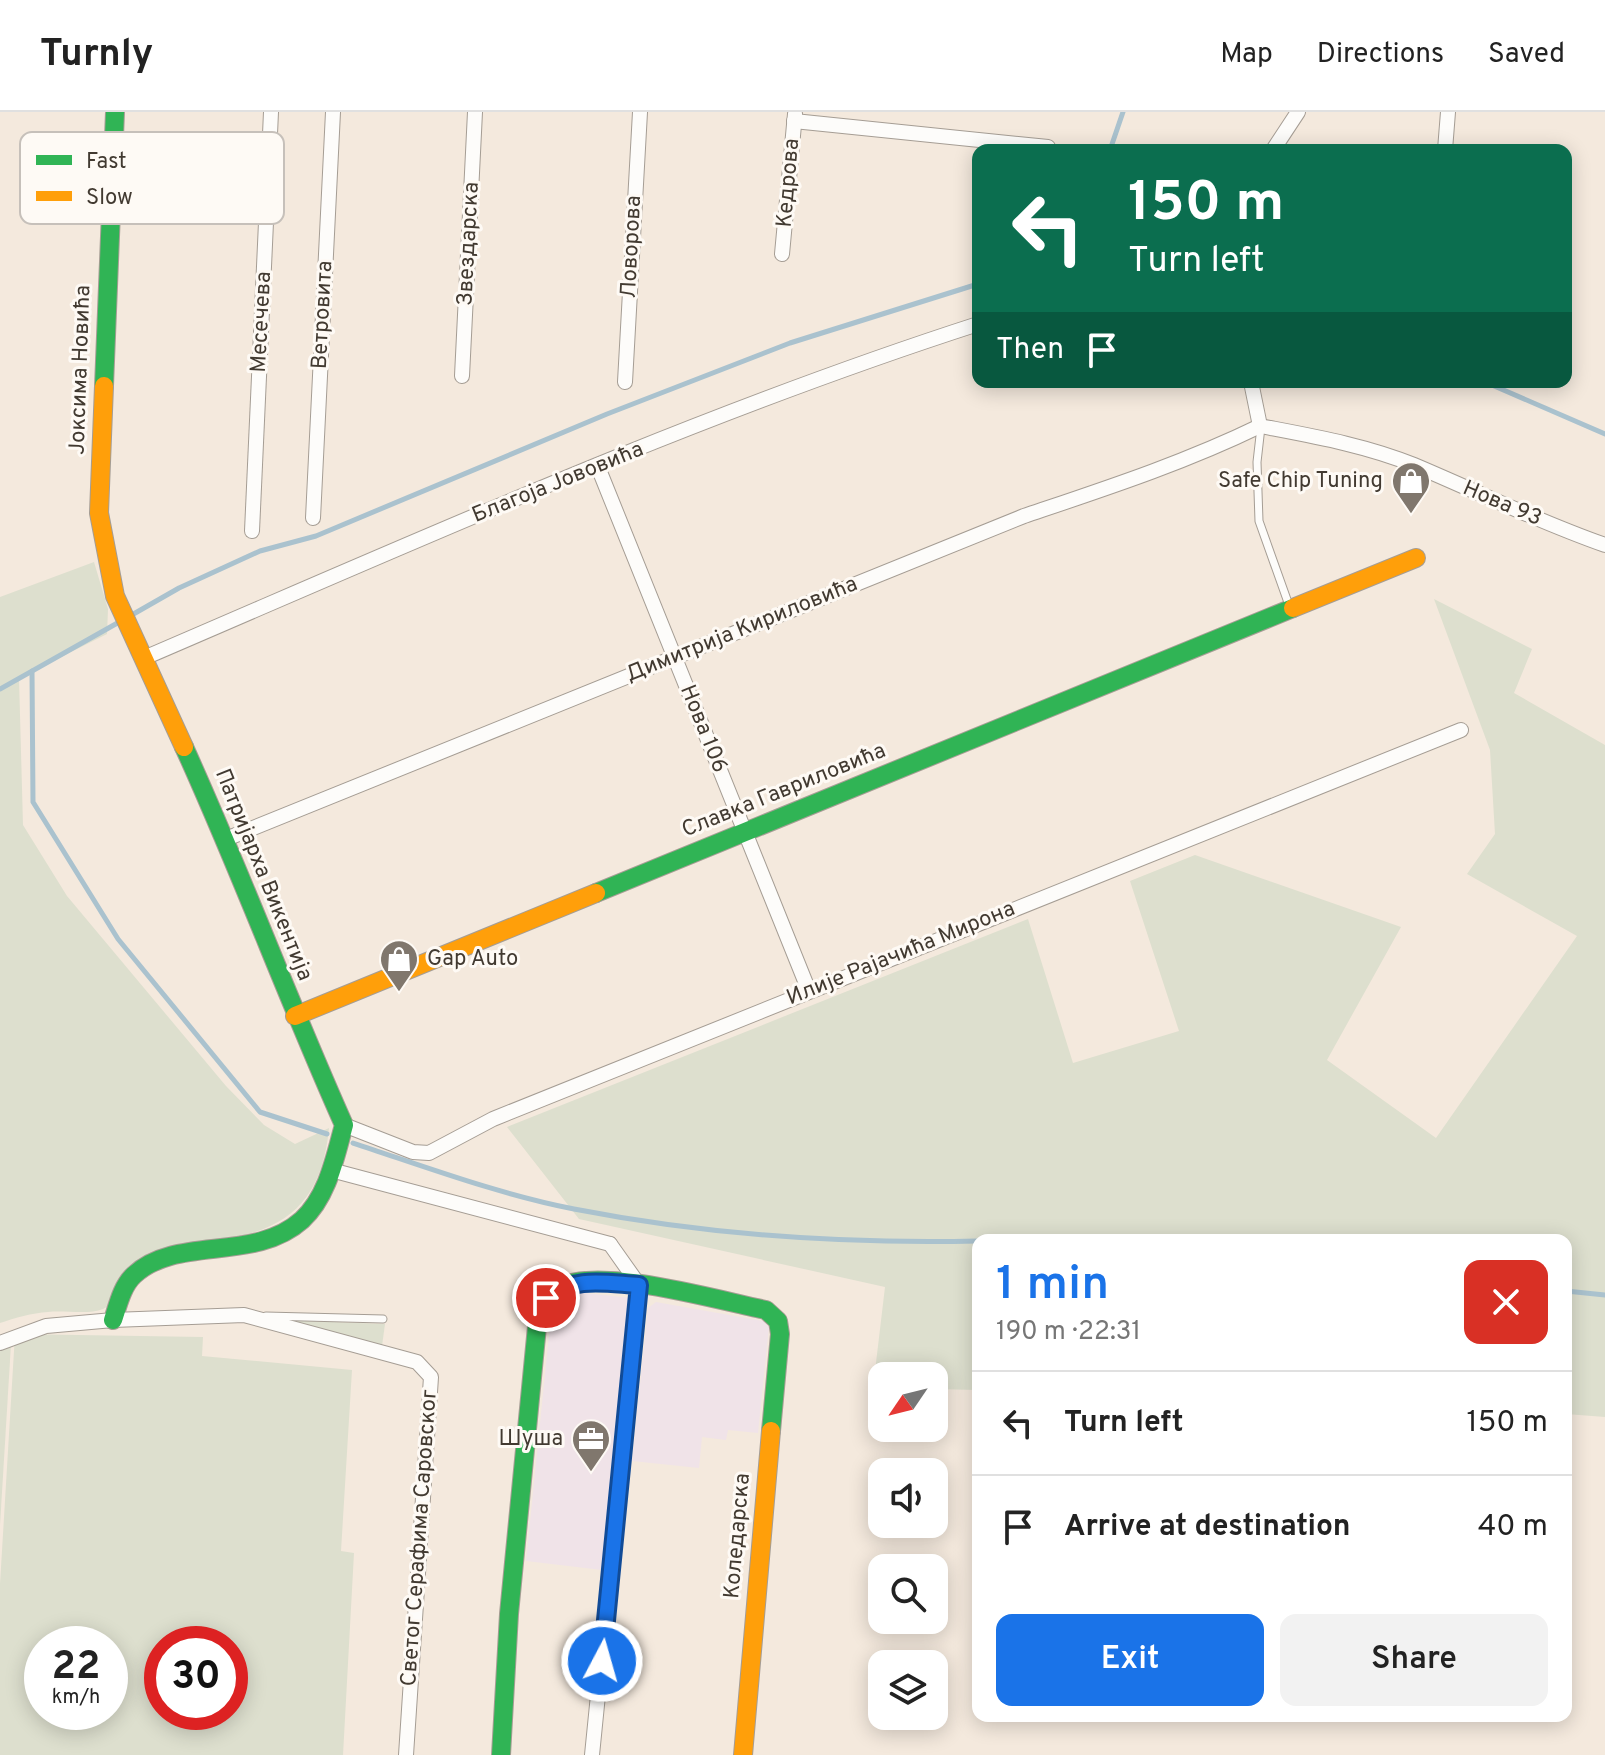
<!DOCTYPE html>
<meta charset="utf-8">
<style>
body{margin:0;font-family:Overpass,sans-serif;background:#f2f2f2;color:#222;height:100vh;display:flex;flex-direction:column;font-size:30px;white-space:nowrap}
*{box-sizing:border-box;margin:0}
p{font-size:26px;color:#767676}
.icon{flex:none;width:44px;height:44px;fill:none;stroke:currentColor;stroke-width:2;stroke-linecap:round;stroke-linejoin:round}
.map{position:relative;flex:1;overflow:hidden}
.details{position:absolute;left:972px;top:1122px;width:600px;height:488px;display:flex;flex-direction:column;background:#fff;border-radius:16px;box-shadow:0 4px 20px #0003}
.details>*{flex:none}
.hud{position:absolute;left:972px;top:32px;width:600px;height:244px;border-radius:16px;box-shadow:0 4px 20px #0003;background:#0b6e4f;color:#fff;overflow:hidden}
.needle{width:52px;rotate:235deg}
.fabs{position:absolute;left:868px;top:1250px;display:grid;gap:16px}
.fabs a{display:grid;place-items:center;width:80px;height:80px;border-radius:16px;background:#fff;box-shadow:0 4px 20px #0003;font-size:40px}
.speed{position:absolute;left:24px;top:1514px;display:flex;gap:16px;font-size:40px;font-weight:700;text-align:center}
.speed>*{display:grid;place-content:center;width:104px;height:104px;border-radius:50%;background:#fff;box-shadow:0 4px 20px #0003;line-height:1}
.speed small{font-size:20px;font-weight:400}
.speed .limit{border:12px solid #d22;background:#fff;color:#111}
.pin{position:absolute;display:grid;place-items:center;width:68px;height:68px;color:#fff;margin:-34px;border:4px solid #fff;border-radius:50%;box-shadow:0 2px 8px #0007}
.me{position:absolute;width:88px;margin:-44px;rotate:6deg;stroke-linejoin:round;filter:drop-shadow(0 0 6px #0008)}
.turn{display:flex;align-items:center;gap:28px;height:168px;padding:0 24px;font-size:36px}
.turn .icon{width:104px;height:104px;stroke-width:2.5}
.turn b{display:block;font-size:56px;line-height:68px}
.then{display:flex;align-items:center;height:76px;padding:0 24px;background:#0003;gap:16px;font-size:30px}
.round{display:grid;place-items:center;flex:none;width:84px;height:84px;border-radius:16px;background:#f2f2f2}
.summary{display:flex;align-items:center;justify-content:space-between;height:136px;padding:0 24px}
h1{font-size:48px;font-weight:600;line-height:60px;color:#1a73e8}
.action{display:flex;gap:16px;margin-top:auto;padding:16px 24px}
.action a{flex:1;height:92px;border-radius:16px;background:#1a73e8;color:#fff;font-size:32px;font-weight:600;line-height:92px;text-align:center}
.action a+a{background:#f2f2f2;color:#222}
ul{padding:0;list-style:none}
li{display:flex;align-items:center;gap:24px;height:104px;padding:0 24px;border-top:2px solid #e0e0e0}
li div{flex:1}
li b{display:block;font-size:30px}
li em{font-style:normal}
header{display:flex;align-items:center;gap:48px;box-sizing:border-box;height:112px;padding:0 40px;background:#fff;border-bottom:2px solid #e0e0e0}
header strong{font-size:38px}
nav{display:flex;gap:44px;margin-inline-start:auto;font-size:28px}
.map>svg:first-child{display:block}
</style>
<header>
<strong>Turnly</strong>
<nav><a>Map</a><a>Directions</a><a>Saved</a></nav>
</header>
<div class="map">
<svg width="1605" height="1643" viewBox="0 0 1605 1643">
<rect width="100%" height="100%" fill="#f4e9dd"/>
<g fill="#f0e3e8">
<path d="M575 1180 631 1186 602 1458 526 1449 551 1203 560 1188Z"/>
<path d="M656 1190 763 1209 769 1215 758 1321 728 1318 726 1328 702 1325 699 1356 632 1349 648 1196Z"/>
</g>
<g fill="#dddfce" fill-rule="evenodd">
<path d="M94 450 108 497 107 522 19 566 23 713 67 784 226 974 264 1013 295 1032 329 1016C322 1090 287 1119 215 1129 196 1132 173 1132 155 1140 119 1154 123 1188 103 1197 89 1203 64 1198 48 1200 32 1201 15 1206 0 1211V485Z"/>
<path d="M1434 487 1532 537 1514 581 1605 633V1305L1566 1302V1128H978V1278L934 1277V1264H882V1276H873L885 1175 579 1107 507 1015 1028 807 1073 951 1179 919 1130 769 1195 743 1401 815 1327 948 1436 1026 1577 824 1467 762 1495 722 1490 638Z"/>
<path d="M280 1208 385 1212 382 1234Z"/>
<path d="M15 1222 203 1225 202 1244 352 1258 341 1439 354 1441 343 1643H0V1472ZM42 1532H110V1600H42ZM162 1532H230V1600H162Z"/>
<path d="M11 1232 0 1413V1238Z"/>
</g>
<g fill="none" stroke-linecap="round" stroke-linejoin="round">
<g stroke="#aac2ce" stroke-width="5">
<path d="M1110 38 1123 0"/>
<path d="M1485 270 1605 322"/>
<path d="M130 504 179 476 260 439 316 424 607 302 790 231 978 172"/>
<path d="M32 559 33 690 118 827 260 1000 327 1022"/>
<path d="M0 577 121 509"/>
<path d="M353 1031C426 1055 498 1082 574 1097 707 1123 843 1132 978 1129"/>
<path d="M1566 1179 1605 1183"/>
</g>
<g stroke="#a59d94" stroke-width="9">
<g id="lane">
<path d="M1261 315 1257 350 1259 409 1290 496"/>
<path d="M266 1204 383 1207"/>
</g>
</g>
<g stroke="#a59d94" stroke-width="16">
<g id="street">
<path d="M794 9 1048 35"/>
<path d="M1273 38 1298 0"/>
<path d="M1445 38 1448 0"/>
<path d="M782 142 795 2"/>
<path d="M462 264 475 0"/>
<path d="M625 270 640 0"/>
<path d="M1251 270 1260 314"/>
<path d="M1260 314C1312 324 1365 333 1414 353 1478 380 1539 410 1605 433"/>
<path d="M598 355 809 879"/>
<path d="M313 406 333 0"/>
<path d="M252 419 271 0"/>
<path d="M144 546C419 428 693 304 978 212"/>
<path d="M226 727 1024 404C1104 377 1184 351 1260 314"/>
<path d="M344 1013 413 1040 429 1041 493 1007 1461 618"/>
<path d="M331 1058 610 1132"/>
<path d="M0 1231 46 1214 113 1208 244 1203 417 1250 431 1265 406 1643"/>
<path d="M592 1643 639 1173 610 1132"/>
</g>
</g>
<g stroke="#a59d94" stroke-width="20">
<g id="fast">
<path d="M104 274 115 0"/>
<path d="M596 781 1293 496"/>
<path d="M113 1208C118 1193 122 1174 134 1163 177 1123 254 1151 302 1108 328 1084 335 1045 344 1013 288 888 241 760 184 635"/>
<path d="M501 1643 509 1502 538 1204C543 1193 549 1181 560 1175 600 1154 721 1189 766 1198L778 1209 780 1222 771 1319"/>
</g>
</g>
<g stroke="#a59d94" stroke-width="20">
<g id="slow">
<path d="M104 274 99 401 115 484 184 635"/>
<path d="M1293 496 1416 446"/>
<path d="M295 904 596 781"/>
<path d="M743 1643 771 1319"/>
</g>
</g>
<use href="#lane" stroke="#fdfcfa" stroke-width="7"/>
<use href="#street" stroke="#fdfcfa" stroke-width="14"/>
<use href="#fast" stroke="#30b455" stroke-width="18"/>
<use href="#slow" stroke="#ff9f0a" stroke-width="18"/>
</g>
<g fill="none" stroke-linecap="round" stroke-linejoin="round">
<g stroke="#114b97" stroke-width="20">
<path id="route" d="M546 1186C575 1164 604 1171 639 1173L602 1549"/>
</g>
<use href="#route" stroke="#1a73e8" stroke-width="14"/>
</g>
<defs>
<g id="shop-pin" transform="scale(2)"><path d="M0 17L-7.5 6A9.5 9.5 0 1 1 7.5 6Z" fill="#80776d" stroke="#fefaf5"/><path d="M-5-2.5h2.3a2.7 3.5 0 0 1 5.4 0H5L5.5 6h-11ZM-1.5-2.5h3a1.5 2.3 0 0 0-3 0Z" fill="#fff"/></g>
<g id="office-pin" transform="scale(2)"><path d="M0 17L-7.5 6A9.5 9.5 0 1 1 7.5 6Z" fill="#80776d" stroke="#fefaf5"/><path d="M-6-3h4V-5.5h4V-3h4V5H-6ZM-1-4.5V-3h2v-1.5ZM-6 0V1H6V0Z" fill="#fff"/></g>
</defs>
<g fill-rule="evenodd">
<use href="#shop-pin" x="1411" y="369"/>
<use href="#shop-pin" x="399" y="847"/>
<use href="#office-pin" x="591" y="1327"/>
</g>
<g text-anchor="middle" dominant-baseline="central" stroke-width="6" stroke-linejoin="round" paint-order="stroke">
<g font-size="22" fill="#423a31" stroke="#fefaf5">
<text transform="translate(789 71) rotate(-85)">Кедрова</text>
<text transform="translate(469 132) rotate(-87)">Звездарска</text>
<text transform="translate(632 135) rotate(-87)">Ловорова</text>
<text transform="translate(323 203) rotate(-87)">Ветровита</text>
<text transform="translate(262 210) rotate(-87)">Месечева</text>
<text transform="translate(81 258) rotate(-88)">Јоксима Новића</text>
<text transform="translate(558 371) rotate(-22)">Благоја Јововића</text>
<text transform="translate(1502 392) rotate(23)">Нова 93</text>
<text transform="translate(742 518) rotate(-22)">Димитрија Кириловића</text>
<text transform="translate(703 617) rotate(68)">Нова 106</text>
<text transform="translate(784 679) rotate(-22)">Славка Гавриловића</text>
<text transform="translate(263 763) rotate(68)">Патријарха Викентија</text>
<text transform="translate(901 842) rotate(-22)">Илије Рајачића Мирона</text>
<text transform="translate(738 1424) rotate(-85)">Коледарска</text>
<text transform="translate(420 1426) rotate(-86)">Светог Серафима Саровског</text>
</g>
<g font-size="22" fill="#423a31" stroke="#fefaf5" text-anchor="end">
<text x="1383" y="369">Safe Chip Tuning</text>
<text x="427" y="847" text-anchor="start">Gap Auto</text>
<text x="563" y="1327">Шуша</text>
</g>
</g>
<rect x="20" y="20" width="264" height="92" rx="12" fill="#fefaf5" stroke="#c6c0ba" stroke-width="2"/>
<rect x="36" y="43" width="36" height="10" fill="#30b455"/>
<rect x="36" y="79" width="36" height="10" fill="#ff9f0a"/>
<g font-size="22" fill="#423a31">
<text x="86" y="56">Fast</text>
<text x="86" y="92">Slow</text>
</g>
</svg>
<div class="fabs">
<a><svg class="needle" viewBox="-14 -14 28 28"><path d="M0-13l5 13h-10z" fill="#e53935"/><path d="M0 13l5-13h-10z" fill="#767676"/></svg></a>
<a><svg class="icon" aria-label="sound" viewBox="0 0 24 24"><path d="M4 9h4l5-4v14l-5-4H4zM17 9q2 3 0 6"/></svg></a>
<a><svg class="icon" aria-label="search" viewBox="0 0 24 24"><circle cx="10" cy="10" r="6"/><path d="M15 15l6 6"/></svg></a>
<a><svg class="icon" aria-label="layers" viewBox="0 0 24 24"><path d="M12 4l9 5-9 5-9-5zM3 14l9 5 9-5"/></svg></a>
</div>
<div class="speed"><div>22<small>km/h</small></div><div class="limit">30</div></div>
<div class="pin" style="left:546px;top:1186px;background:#d93025"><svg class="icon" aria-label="arrive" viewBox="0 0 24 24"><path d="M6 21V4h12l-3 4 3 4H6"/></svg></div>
<svg class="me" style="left:602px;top:1549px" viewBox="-20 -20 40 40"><circle r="17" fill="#1a73e8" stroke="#fff" stroke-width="3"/><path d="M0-11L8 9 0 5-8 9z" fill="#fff"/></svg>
<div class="hud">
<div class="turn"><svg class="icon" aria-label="left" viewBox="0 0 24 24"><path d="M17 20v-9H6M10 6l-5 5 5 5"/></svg><div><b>150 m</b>Turn left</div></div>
<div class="then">Then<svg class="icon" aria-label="arrive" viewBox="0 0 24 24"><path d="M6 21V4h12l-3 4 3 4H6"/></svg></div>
</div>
<section class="details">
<div class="summary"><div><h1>1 min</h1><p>190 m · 22:31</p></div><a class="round" style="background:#d93025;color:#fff"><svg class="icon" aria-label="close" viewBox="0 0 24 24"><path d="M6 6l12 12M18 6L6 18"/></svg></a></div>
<ul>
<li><svg class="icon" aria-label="left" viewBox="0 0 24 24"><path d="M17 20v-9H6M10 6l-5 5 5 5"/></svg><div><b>Turn left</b></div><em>150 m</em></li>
<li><svg class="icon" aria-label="arrive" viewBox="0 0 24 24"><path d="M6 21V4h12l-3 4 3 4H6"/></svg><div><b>Arrive at destination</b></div><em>40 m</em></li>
</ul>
<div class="action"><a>Exit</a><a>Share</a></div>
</section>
</div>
